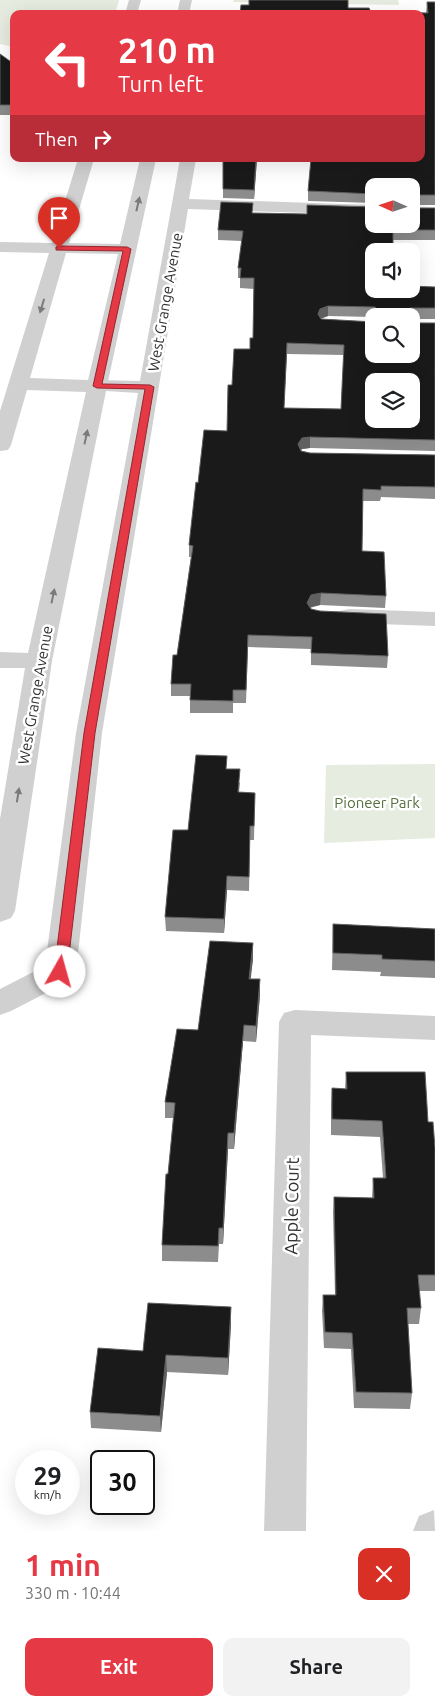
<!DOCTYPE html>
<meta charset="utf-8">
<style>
body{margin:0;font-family:Ubuntu,sans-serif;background:#f2f2f2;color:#202124;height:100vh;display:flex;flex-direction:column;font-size:19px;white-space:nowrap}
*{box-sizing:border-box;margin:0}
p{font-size:16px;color:#757577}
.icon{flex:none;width:28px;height:28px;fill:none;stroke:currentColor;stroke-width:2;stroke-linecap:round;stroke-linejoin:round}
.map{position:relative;height:1531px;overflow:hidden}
.side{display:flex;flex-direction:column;background:#fff;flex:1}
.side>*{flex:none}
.guide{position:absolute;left:10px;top:10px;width:415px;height:152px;border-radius:10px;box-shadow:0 5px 20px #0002;background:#e63946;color:#fff;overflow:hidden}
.needle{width:32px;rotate:273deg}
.fabs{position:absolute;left:365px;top:178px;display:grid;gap:10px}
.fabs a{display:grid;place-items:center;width:55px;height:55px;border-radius:10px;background:#fff;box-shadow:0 5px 20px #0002;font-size:25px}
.speed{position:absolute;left:15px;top:1450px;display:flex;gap:10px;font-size:25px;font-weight:700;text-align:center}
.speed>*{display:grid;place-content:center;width:65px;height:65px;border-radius:50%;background:#fff;box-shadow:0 5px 20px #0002;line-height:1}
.speed small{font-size:12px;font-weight:400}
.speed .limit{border:2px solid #111;border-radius:8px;background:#fff;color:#111}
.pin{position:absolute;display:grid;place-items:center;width:42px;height:42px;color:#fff;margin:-51px -21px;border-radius:50% 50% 50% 0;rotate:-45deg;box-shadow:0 0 5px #0007}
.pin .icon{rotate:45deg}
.me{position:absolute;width:55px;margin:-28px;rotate:7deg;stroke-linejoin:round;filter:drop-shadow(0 0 4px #0008)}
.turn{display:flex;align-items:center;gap:18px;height:105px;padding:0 25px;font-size:22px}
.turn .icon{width:65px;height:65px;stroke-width:2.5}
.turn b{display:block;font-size:35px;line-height:42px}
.then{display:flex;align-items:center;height:48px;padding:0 25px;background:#0003;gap:10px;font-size:19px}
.round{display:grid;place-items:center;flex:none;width:52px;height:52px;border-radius:10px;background:#f2f2f2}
.headline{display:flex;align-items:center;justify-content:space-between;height:85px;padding:0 25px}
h1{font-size:30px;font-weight:600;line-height:38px;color:#e63946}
.primary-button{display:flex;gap:10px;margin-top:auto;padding:10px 25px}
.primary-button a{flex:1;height:58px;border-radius:10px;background:#e63946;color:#fff;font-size:20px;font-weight:600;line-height:58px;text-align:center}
.primary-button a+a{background:#f2f2f2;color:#202124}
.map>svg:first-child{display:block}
</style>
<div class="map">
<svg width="435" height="1531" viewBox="0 0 435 1531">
<rect width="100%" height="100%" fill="#fff"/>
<g fill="#e6ecdf">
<path d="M0 0H119L115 14H14V47L0 44Z"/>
<path d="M234 0H398L399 5 233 2Z"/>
<path d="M435 764V838L324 843 326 765Z"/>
</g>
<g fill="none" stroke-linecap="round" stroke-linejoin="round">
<g fill="#d0d0d0" fill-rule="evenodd">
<path d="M180 159H196L189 199 374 205V215L188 209 102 733 76 972 71 980 11 1011 0 1015V989L45 966 76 733 138 393 90 390 87 386 90 382 97 380 140 381Z"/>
<path d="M349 609 435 612V626L349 623 340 621 337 616 340 611Z"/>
<path d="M295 1010 435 1016V1040L311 1035 306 1531H264L279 1022 284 1013Z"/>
</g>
<g fill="#d0d0d0" fill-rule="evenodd">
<path d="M129 0H141L137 14H125Z"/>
<path d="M180 0H192L189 14H177Z"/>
<path d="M78 159H94L69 243 120 244 140 159H156L107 386 52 661 15 911 11 918 0 922V819L25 668H0V652L28 653 86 392 27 390 11 445 8 450 0 451V411L49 253 0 252V242L52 243ZM66 253 118 254 88 380 30 378Z"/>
<path d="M434 1510 435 1531H413L419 1516Z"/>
</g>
</g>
<g fill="#8c8c8c" fill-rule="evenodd">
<path d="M427 2H435V205H411V186H374V203L308 201V191L421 159 240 14 348 8 371 12 426 13Z"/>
<path d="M0 54 14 64V115H0Z"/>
<path d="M223 159H257L254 199 223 198Z"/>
<path d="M374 207 435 208V240H393L374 289 435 287V319H411V316H374V317L328 316 321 319 374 322 435 323V451L310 448 302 449 301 451 310 453 435 455V499L381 497 380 501H363L362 551 386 596 385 608 320 605 310 608 388 656 387 668 311 665V649L248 647 246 703H233V713H190V696H171V684L177 655 191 557H189V545L198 483 227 431 232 385 250 349 253 338 254 289 240 288V278H238V268L242 241 218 240V230L252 213 307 214ZM287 354 344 355 341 409 284 408Z"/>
<path d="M227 769 240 783 239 792 255 793 254 840H250L249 891 227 890 224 933 166 931 165 917 188 830Z"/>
<path d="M333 924 435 929V978L380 976 381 972 332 970Z"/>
<path d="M253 943V959L250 979 260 995 256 1042 243 1041 234 1149H228L223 1244H219L218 1262 162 1261V1245L173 1118H165V1102Z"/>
<path d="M346 1072 428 1122 435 1148V1291H419L421 1308 419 1324H408L412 1393 410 1409 354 1408 351 1349 324 1348 322 1311 323 1295H335L333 1213 334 1197 372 1198 373 1178H383L380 1137 331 1135V1105L332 1088 345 1089Z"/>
<path d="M231 1324 228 1375 167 1372 161 1432 91 1428 90 1412 143 1351Z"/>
</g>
<g fill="#5f5f5f">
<path d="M256 159H257L254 199V190Z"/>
<path d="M328 306V316L319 319 318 314 320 309Z"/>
<path d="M310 437V448L302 449 297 455 298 444 302 438Z"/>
<path d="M321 593 320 605 311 607 306 615 307 603 311 595Z"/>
<path d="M227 876V890L224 933V919Z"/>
<path d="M253 943V959L249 994V979Z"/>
<path d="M260 979V995L256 1042V1026Z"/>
<path d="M244 1025 243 1041 234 1149V1133Z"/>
<path d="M228 1133V1149L223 1244V1228Z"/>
<path d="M231 1307V1324L228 1375V1358Z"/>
<path d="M166 1355 167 1372 161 1432 160 1416Z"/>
</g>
<g fill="#1a1a1a" stroke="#5f5f5f" fill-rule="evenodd">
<path d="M249 0H348V8H369L371 12 428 13 427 2H435V195H411V186H374V194L308 191 311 159H421V14H240L241 5H249Z"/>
<path d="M0 54 14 64V104L13 105H0Z"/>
<path d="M223 159H256L254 190 223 189Z"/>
<path d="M221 202 253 203 252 213 307 214V205L374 207V224H411V208H435V230H393V251H374V289H411V286L435 287V308H410V316H377V309L375 307 328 306 320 309 318 314 321 319 374 322V354H411V323H435V440L310 437 302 438 298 444 301 451 310 453 435 455V487L381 486V490L363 489 362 551 384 552 386 596 321 593 311 595 307 603 311 609 320 611 386 614 388 656 311 653 312 637 248 635 246 690H233V701L190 700 191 684H171L173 655H177L193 546 189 545 196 482 198 483 204 430 227 431 228 385H232L234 349H250V338H253L254 278H240L241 268H238L243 231 218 230ZM287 343 344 345 341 409 284 408ZM374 381H411V419H374Z"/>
<path d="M196 755 227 756 226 769H240L238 792 255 793 254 826H250L249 877 227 876 224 919 165 917 173 830H188Z"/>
<path d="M333 924 435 929V961L382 959V955L333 953Z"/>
<path d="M210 941 253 943 249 979H260L256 1026 244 1025 234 1133H228L223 1228H219L218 1246 162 1245 166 1174H168L175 1103 165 1102 177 1029 198 1030Z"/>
<path d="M346 1072H425L428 1122H433L435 1148V1275H418L421 1308H407L412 1393 356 1392 352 1333 325 1332 323 1295H336L334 1197 374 1198 373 1178H386L382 1121 332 1119V1088L347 1089Z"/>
<path d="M148 1303 231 1307 228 1358 166 1355 160 1416 90 1412 98 1348 143 1351Z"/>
</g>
<defs><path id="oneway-solid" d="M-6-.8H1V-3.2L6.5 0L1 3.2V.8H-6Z" transform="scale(1.25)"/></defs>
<g fill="#7a7a7a">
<use href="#oneway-solid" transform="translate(138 204) rotate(-77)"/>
<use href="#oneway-solid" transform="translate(42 306) rotate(107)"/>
<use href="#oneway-solid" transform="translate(86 437) rotate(-78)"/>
<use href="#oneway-solid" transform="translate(53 596) rotate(-78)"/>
<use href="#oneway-solid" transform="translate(18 795) rotate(-81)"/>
</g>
<path fill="#e63946" stroke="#96252e" d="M59 246 127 247 131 249 102 384 150 385 154 387 95 733 67 972 65 975H56L54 972 84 733 145 389 97 388 93 386 123 251 56 250V247Z"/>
<g text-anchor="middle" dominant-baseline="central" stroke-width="5" stroke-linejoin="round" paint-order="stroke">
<g font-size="15" fill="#333" stroke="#fff">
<text transform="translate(165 302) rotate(-80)">West Grange Avenue</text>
<text transform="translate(35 695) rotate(-80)">West Grange Avenue</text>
</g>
<g font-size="15" fill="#56703f" stroke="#fff">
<text x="377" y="802">Pioneer Park</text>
</g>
<g font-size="18" fill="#333" stroke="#fff">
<text transform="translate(291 1206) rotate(-89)">Apple Court</text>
</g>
</g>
</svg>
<div class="fabs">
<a><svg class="needle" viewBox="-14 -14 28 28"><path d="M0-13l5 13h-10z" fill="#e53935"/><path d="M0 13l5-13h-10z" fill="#757577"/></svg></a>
<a><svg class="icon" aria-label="sound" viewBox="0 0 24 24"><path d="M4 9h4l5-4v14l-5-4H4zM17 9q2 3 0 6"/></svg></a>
<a><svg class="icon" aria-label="search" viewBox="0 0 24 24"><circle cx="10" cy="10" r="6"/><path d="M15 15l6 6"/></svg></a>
<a><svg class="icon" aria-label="layers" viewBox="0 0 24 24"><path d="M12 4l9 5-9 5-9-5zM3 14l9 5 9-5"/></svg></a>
</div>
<div class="speed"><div>29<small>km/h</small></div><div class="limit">30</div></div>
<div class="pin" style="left:59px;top:248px;background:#d93025"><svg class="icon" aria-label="arrive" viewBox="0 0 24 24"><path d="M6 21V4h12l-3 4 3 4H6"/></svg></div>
<svg class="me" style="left:60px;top:972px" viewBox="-20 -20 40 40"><circle r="19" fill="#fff"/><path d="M0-13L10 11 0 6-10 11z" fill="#e63946"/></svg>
<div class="guide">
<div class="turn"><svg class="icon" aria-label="left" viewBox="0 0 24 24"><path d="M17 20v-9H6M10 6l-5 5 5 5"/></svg><div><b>210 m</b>Turn left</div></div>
<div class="then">Then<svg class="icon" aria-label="right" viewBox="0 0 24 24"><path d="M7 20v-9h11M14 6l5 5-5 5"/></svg></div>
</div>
</div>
<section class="side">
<div class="headline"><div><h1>1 min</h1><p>330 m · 10:44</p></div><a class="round" style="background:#d93025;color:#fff"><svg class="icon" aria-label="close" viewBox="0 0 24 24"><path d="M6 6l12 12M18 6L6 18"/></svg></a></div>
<div class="primary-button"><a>Exit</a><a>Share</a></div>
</section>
